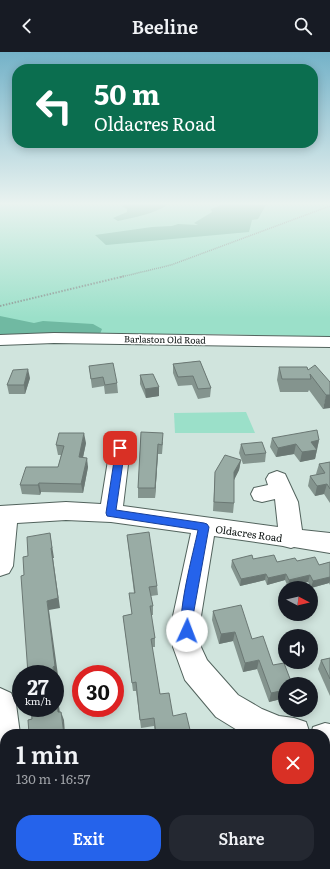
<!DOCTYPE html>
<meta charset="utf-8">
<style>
body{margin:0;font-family:Literata,serif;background:#242831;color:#f1f3f6;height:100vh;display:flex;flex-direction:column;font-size:15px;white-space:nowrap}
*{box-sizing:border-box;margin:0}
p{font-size:13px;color:#9ea1a6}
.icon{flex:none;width:22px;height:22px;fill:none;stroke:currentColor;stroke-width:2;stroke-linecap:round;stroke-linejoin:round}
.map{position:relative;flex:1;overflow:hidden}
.details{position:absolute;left:0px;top:677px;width:330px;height:140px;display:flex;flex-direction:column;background:#171b24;border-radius:16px 16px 0 0;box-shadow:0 2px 10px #0003}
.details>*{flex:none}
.guide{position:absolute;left:12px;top:12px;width:306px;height:84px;border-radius:16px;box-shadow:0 2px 10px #0003;background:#0b6e4f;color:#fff;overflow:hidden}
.needle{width:26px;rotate:97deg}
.buttons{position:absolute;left:278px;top:529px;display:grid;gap:8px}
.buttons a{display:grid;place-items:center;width:40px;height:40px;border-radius:50%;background:#171b24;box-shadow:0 2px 10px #0003;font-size:20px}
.speed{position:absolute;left:12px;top:613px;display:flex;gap:8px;font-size:20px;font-weight:700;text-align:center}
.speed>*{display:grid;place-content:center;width:52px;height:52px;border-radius:50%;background:#171b24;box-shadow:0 2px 10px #0003;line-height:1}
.speed small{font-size:10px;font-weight:400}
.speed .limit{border:6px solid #d22;background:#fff;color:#111}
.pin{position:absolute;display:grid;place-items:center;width:34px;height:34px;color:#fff;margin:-17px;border-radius:8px;box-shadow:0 2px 6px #0006}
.me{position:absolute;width:44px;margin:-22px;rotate:2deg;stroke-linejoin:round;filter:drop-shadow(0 0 3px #0008)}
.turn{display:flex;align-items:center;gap:14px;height:84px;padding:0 16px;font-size:18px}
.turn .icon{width:52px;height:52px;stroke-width:2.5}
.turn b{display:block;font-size:28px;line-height:34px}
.round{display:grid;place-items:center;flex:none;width:42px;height:42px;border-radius:16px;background:#242831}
.summary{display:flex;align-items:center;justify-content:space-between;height:68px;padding:0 16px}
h1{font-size:24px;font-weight:600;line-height:30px}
.cta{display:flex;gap:8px;margin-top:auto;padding:8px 16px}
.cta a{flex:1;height:46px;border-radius:16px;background:#2563eb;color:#fff;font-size:16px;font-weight:600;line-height:46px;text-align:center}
.cta a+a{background:#242831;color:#f1f3f6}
header{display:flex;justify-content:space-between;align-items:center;height:52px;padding:0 16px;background:#171b24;font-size:18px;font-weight:600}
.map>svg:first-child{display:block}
</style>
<header><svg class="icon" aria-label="back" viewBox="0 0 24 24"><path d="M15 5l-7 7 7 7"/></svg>Beeline<svg class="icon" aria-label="search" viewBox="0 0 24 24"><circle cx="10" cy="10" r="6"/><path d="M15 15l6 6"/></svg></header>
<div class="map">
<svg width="330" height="817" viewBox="0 0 330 817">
<rect width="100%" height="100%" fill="#d0e4dd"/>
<g fill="#9be0c9">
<path d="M0 152H330V285L212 282H28L0 283Z"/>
<path d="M246 360 255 381H175L174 361Z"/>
</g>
<g fill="#70b9a2">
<path d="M122 152H169C154 162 136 165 118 169L113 166 127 160V157L123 155Z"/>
<path d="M224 152 266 153 258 167 252 168 249 180 106 193 95 183 152 175 172 174 178 172 198 173 194 171 212 160 211 157Z"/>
<path d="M0 264 34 271 43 269 93 272 102 277 100 282 0 283Z"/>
</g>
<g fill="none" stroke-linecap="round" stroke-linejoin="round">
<g stroke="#52635d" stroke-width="2">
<g id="minor">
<path d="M54 281 330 285V295L54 291 0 293V283Z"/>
<path d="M120 389 127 391 130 396 123 454 278 475 275 447 262 450 254 448 251 442 254 436 268 433 266 427 269 422 277 419 285 422 298 450 302 478 330 481V501L294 495 291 496 283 494 214 484 201 564V595L207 608 238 643 262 657 279 664 294 666 306 670 310 682 242 681 216 665 185 628 173 595V564L191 481 111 470 66 468 17 471 13 514 9 521 0 524V454L66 450 101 452 110 396 113 391Z"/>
<path d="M0 636 11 641 16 652 20 682H5V733L0 735Z"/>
<path d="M325 671 330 672V704L325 703V682H311L313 675Z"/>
<path d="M263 812H301L302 817H264Z"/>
</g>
</g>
<path stroke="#8c9c97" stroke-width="1.5" stroke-dasharray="1 1" stroke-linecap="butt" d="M121 225 171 213 330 154"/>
<path stroke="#8c9c97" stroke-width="2" stroke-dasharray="1.5 1.5" stroke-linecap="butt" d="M0 254 125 224"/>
<use href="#minor" fill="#fff" fill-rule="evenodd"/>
</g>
<g fill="#84948e">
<path d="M200 309 211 336 210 345 198 347 192 333 178 334 173 321V312Z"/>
<path d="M89 314 117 331 118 341 105 342 104 334 92 336Z"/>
<path d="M279 315 308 318 330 330 323 357 309 338 308 340H280L277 328Z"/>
<path d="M140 323 159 335V344L146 346 140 332Z"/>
<path d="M30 326 25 342H9L7 333Z"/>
<path d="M141 380 163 390 162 402H158L155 446H138V436Z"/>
<path d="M272 386 319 388 315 407 300 410 294 402 276 405 270 395Z"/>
<path d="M86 391 83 405 88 415 83 441 41 440 40 443 22 442 20 433 58 415 61 403H58L56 393Z"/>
<path d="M241 392 266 401 265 410 243 412 239 401Z"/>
<path d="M241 408 239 418 234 428V451L233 461 213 459 215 420Z"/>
<path d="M330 410V451L324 442 315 444 308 434 310 424 317 423 316 422 319 412Z"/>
<path d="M127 483 157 534 158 543 151 544 153 554V563H151L155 586V595H152L160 642 173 664 191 682H155L154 674 141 676 136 639H133L123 564 132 562 129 541H134Z"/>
<path d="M253 507 277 510 297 509 319 513 330 510V533L329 531 311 536 308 530 288 535 285 528 267 533 265 528 240 534 231 515 232 508Z"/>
<path d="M213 559 252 587 273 613 285 632V646L269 650 257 617 243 620 233 589 219 592 212 568Z"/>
<path d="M330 606V644L318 617 321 608Z"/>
<path d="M330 739V771L325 759V740Z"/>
<path d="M199 812H240L241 817H200Z"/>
</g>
<g fill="#6b7874">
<path d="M28 317 30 326 25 342 24 333Z"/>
<path d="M159 335V344L146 346 145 337Z"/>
<path d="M326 343H330V356L323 357Z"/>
<path d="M84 381 86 391 81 415 79 405Z"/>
<path d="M319 388 315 407 300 410 302 400 311 390Z"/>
<path d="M158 392V402L155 446V436Z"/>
<path d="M296 392 294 402 276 405 278 396Z"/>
<path d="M87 406 88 415 83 441 81 432Z"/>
<path d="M241 408 239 418 233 430 234 420Z"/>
<path d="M39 431 41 440 40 443 38 433Z"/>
<path d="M327 432 324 442 315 444 317 434Z"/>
<path d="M50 481 54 506H53L60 556 49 558 58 623 55 624 61 669 58 660 55 633V622H54L47 549Z"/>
<path d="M266 522 265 528 240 534 241 527Z"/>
<path d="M286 522 285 528 267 533 268 526Z"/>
<path d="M310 523 308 530 288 535 289 528Z"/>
<path d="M330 525V529L329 531 311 536 313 529Z"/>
<path d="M235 580 233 589 219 592 221 582Z"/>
<path d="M259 608 257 617 243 620 245 611Z"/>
<path d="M285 638V646L269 650 271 641Z"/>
<path d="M61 660 64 668 65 682H64Z"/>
</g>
<g fill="#99aca5" stroke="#6b7874">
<path d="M200 309 211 336 198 337 193 324 178 325 173 312Z"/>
<path d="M113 311 117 331 105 333 103 325 91 327 89 314Z"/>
<path d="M315 313 330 330V343H326L310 322 311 327H282L279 315H307L308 318Z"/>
<path d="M28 317 24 333H7L13 318Z"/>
<path d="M153 322 159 335 145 337 140 323Z"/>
<path d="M317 378 319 388 311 390 317 398 302 400 296 392 278 396 272 386Z"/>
<path d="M141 380 163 381 162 393 158 392 155 436H138Z"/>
<path d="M59 381H84L79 405 87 406 81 432 39 431 38 433H20L26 415H58L64 394 56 393Z"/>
<path d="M262 390 266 401 245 403 241 392Z"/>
<path d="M225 403 241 408 234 420V451L214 450 215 420Z"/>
<path d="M330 410V437L327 432 317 434 310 424 325 421 319 412Z"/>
<path d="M149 480 157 534 149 535 153 554H150L155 586 151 587 160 642 169 641 173 664 186 661 191 682H156L154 666 140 668 136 630 132 631 123 564 132 562 129 541H135L127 483Z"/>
<path d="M50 481 52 496H51L58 546 47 549 55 614 53 615 54 622H28L21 524 24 523 23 505 28 504 27 485Z"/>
<path d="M252 503 253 507 274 503 277 510 295 506 297 509 315 505 319 513 330 510V525L313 529 310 523 289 528 286 522 268 526 266 522 241 527 232 508Z"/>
<path d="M241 553 252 587 263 584 273 613 284 611 292 632H285V638L271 641 259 608 245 611 235 580 221 582 213 559Z"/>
<path d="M330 606V627L321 608Z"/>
<path d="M55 633 58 660H61L64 682H29L28 668 32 667 31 656H55Z"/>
<path d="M330 739V754L325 742V740Z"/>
<path d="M45 812H94V817H46Z"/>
<path d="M201 812H240L241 817H202Z"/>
</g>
<linearGradient id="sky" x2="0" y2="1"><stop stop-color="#74b2c8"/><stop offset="0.57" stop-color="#eaf3f0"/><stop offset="1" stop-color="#eaf3f0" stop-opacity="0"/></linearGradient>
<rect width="330" height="266" fill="url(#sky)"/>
<path fill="#2563eb" stroke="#184099" d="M120 393 125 396 116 458 204 471 207 472 209 475 193 564V579L191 583 187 585 183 583C175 567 194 498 198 478L107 464 106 461 116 396Z"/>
<g text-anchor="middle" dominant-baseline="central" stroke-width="3" stroke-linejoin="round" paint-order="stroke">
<g font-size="9" fill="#080f0d" stroke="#fff">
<text transform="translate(165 287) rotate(1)">Barlaston Old Road</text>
</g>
<g font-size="10" fill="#080f0d" stroke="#fff">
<text transform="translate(249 481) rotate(8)">Oldacres Road</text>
</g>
</g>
</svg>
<div class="buttons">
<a><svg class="needle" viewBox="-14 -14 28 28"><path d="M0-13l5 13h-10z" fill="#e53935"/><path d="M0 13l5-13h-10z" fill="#9ea1a6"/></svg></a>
<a><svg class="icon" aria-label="sound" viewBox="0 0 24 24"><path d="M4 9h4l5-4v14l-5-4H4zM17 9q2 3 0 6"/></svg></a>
<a><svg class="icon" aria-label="layers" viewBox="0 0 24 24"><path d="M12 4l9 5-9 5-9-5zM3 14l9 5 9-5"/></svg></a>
</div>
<div class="speed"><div>27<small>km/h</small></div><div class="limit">30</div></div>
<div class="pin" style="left:120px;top:396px;background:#d93025"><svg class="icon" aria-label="arrive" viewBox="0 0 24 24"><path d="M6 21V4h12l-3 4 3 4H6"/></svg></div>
<svg class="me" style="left:187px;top:579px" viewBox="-20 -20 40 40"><circle r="19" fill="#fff"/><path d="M0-13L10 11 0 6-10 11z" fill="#2563eb"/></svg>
<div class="guide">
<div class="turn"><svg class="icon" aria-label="left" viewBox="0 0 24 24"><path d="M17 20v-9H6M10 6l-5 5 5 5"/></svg><div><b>50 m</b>Oldacres Road</div></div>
</div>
<section class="details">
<div class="summary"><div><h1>1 min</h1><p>130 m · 16:57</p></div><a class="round" style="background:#d93025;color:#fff"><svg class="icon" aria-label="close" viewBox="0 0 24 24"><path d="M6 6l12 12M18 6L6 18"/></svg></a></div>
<div class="cta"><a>Exit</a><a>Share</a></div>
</section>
</div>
